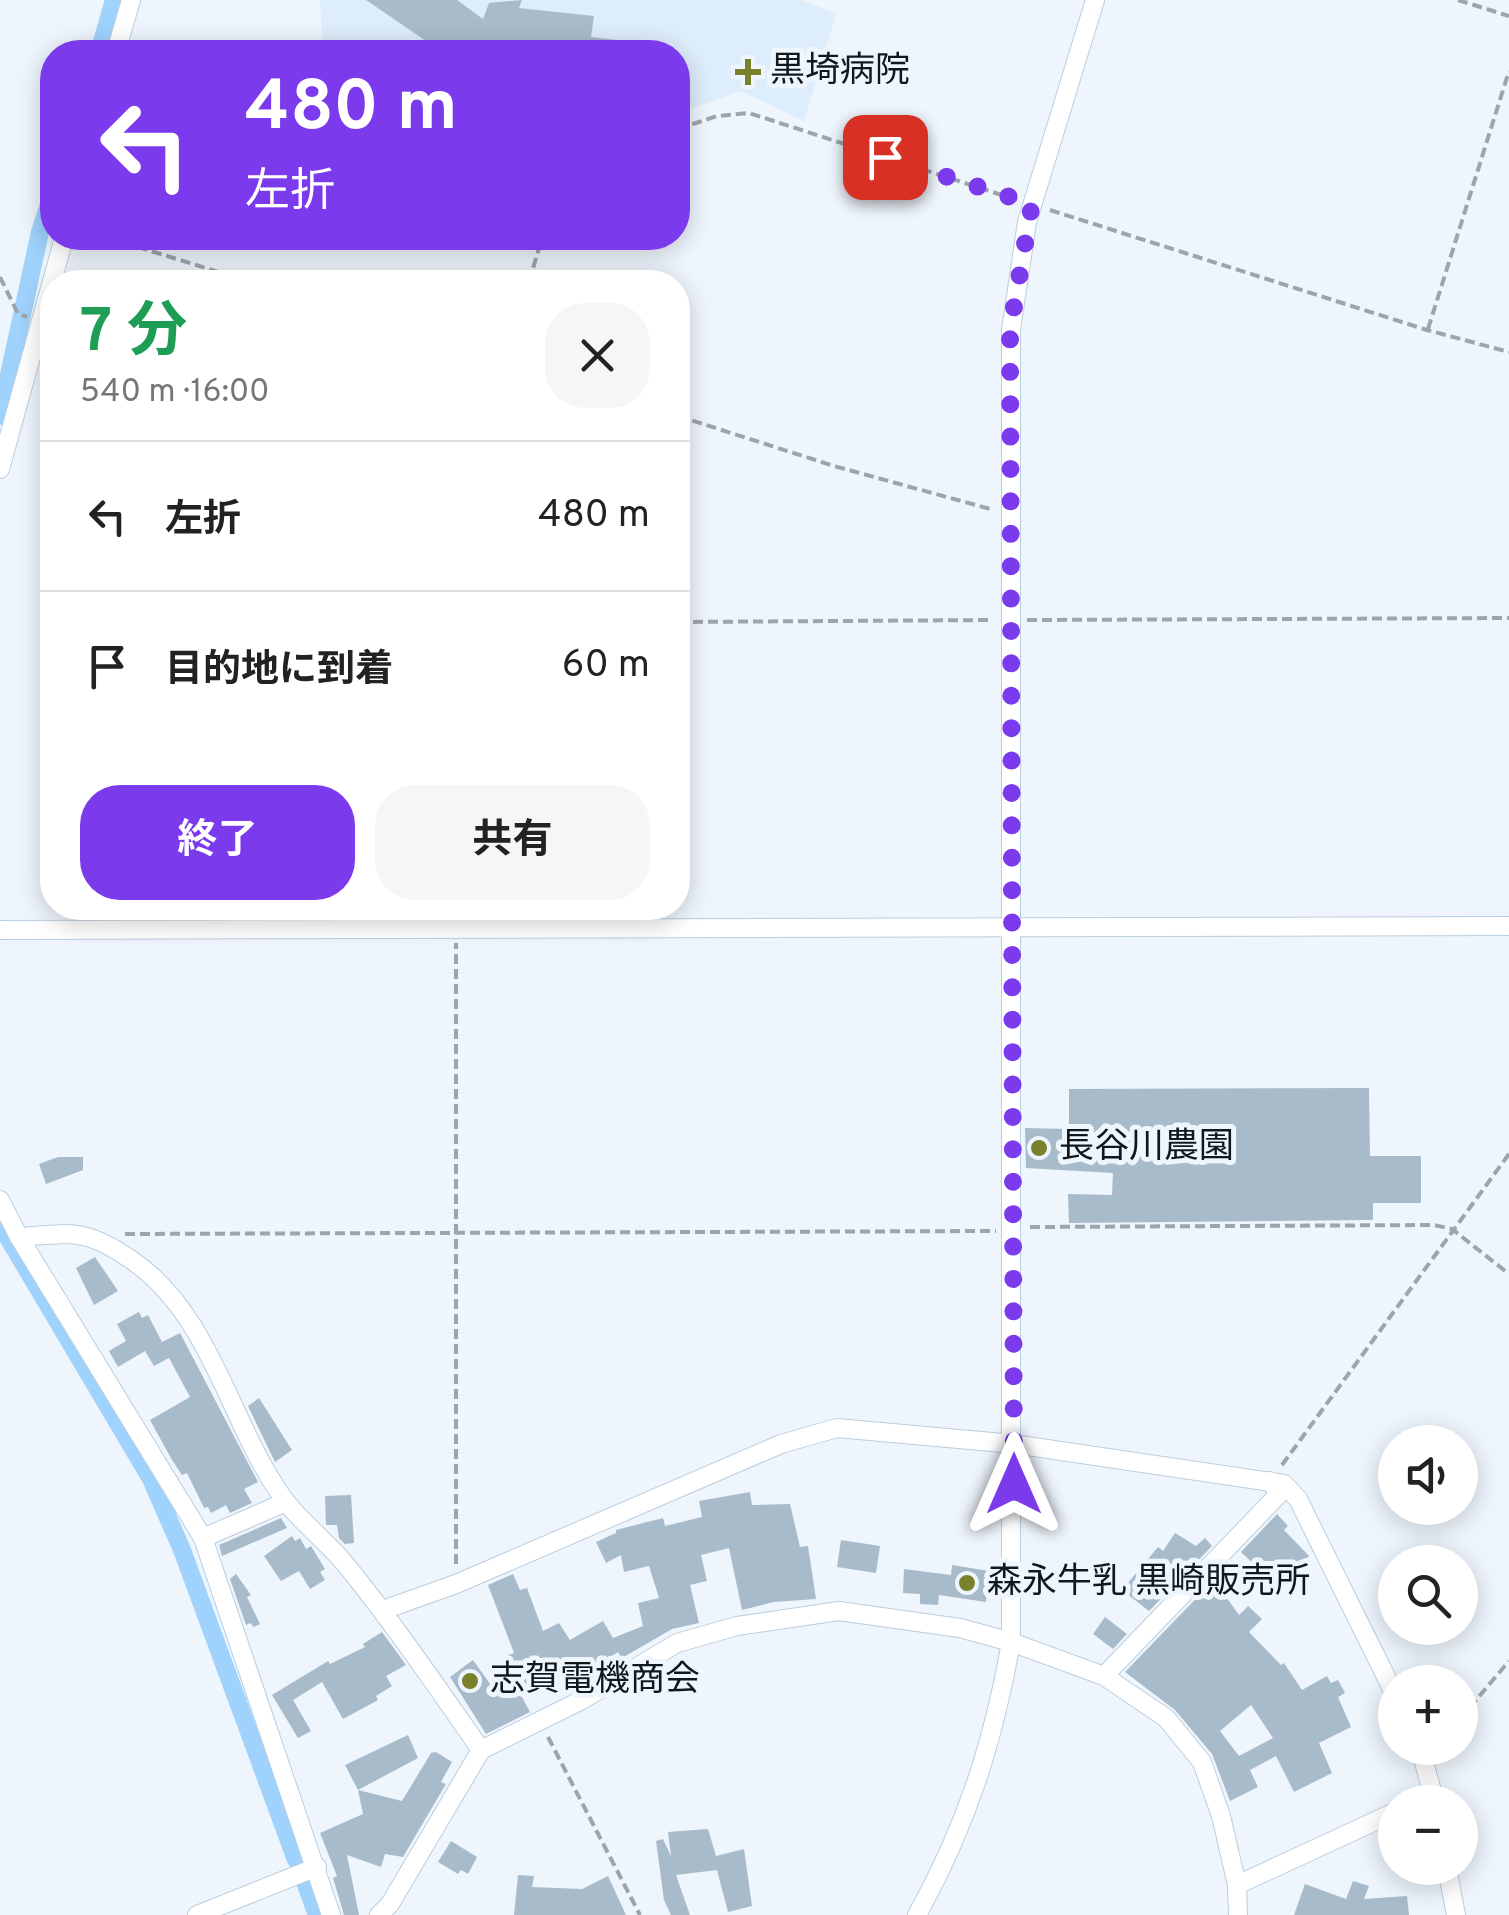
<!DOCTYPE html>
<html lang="ja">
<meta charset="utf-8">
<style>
body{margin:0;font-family:Overpass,"Noto Sans JP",sans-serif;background:#f6f6f6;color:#222;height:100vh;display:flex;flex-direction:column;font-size:38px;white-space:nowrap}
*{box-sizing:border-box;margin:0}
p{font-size:32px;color:#767676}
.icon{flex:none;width:55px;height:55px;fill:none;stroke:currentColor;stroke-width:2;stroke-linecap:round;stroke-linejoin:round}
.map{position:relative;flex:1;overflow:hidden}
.drawer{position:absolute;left:40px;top:270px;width:650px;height:650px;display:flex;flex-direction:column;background:#fff;border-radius:40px;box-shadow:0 5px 25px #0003}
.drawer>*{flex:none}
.hud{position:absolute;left:40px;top:40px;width:650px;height:210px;border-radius:40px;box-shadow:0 5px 25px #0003;background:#7c3aed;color:#fff;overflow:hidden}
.controls{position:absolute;left:1378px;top:1425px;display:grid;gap:20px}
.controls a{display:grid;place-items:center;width:100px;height:100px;border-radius:50%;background:#fff;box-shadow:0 5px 25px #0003;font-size:50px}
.pin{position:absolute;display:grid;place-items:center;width:85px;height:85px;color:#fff;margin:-42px;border-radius:20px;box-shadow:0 5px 15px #0006}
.me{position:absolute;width:110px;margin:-55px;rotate:0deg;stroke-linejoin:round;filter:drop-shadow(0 0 8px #0008)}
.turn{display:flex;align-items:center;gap:35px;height:210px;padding:0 40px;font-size:45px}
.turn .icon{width:130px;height:130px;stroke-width:2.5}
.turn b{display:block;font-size:70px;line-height:85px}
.round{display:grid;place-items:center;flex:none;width:105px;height:105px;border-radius:40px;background:#f6f6f6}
.summary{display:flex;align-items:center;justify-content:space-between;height:170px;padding:0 40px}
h1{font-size:60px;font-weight:700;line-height:75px;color:#1e9e55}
.button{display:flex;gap:20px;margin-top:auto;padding:20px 40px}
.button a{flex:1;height:115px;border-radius:40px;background:#7c3aed;color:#fff;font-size:40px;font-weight:700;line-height:115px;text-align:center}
.button a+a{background:#f6f6f6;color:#222}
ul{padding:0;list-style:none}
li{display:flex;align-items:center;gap:30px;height:150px;padding:0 40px;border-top:2px solid #e0e0e0}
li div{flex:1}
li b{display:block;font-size:38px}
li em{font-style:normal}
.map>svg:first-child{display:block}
</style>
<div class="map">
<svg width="1509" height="1915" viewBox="0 0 1509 1915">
<rect width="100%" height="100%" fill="#eef5fc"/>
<path fill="#deedfb" d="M320 0H802L836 14 804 121 741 91 678 113V52H323Z"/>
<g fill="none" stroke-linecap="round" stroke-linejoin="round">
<g stroke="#9fd2fc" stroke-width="18">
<path d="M99 52 114 0"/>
<path d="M0 416 40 232 52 195"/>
<path d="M0 1224 151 1479 182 1550 296 1860"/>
<path d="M306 1885 317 1915"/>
</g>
</g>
<g fill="#a8bbcb" fill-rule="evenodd">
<path d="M366 0H457L483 19 489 3 522 0 519 8 594 16 591 37 644 43V52H442Z"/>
<path d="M1369 1088 1370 1156H1421V1203H1373V1220L1069 1223 1068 1194 1112 1195 1113 1173 1026 1168 1025 1128 1069 1129V1089Z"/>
<path d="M58 1157H83V1170L46 1184 39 1164Z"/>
<path d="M95 1257 118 1291 94 1305 76 1268Z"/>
<path d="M139 1312 142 1318 148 1315 162 1342 180 1333 258 1482 244 1489 252 1503 230 1513 226 1505 211 1513 208 1507 204 1508 187 1473 182 1475 172 1460 150 1420 190 1397 169 1358 154 1366 145 1351 118 1367 109 1351 126 1341 117 1324Z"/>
<path d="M259 1398 292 1450 275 1462 248 1406Z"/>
<path d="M750 1492 752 1505 790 1504 800 1547 808 1546 816 1599 774 1602 742 1610 729 1548 701 1555 707 1581 690 1585 699 1623 672 1629 622 1658 618 1652 590 1670 595 1678 575 1689 565 1674 523 1685 525 1694 521 1695 530 1712 486 1734 450 1677 473 1660 493 1688 515 1683 508 1655 514 1653 488 1585 513 1574 520 1590 527 1588 543 1631 559 1623 570 1640 603 1621 613 1638 643 1626 638 1603 659 1598 649 1566 624 1572 621 1555 606 1563 596 1542 616 1533V1530L647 1522 663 1518 665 1526 702 1517 699 1501Z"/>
<path d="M351 1495 354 1543 345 1544 339 1538 337 1525H326L325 1496Z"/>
<path d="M1277 1514 1288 1526 1284 1530 1309 1556 1273 1591 1263 1582 1267 1577 1241 1552Z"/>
<path d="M281 1518 287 1528 222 1556 219 1545Z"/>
<path d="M1175 1533 1196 1546 1205 1538 1212 1546 1149 1611 1122 1590 1158 1547 1163 1551Z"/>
<path d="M292 1536 295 1541 300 1538 306 1549 311 1546 325 1569 320 1572 325 1580 310 1589 299 1571 281 1581 264 1556Z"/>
<path d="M841 1540 880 1546 876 1573 837 1567Z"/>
<path d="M952 1565 989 1571 986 1602 939 1595 938 1605 920 1604V1594L903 1593 904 1569 951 1575Z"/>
<path d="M236 1574 251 1595 247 1597 260 1624 254 1627 250 1623 246 1625 230 1579Z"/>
<path d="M1214 1580 1239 1615 1248 1606 1262 1619 1249 1632 1281 1665 1284 1663 1302 1690 1327 1676 1331 1683 1338 1680 1345 1693 1338 1697 1351 1727 1319 1743 1332 1773 1294 1792 1276 1756 1250 1770 1258 1787 1230 1801 1212 1754 1175 1710 1125 1672ZM1251 1705 1273 1738 1239 1756 1220 1731Z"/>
<path d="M1105 1617 1127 1634 1113 1649 1093 1634Z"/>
<path d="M382 1632 406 1665 386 1676 392 1686 376 1696 378 1700 343 1719 322 1682 293 1700 311 1731 298 1738 272 1695 328 1661 330 1664 365 1647 363 1644Z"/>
<path d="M408 1735 418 1758 358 1790 345 1765Z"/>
<path d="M436 1752 452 1762 441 1782 446 1784 403 1857 385 1854 381 1867 347 1855 359 1915H344L333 1878 337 1876 320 1833 363 1814 358 1790 402 1801 431 1753Z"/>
<path d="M708 1829 716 1856 744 1849 752 1906 728 1912 717 1870 676 1875 690 1915H671L664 1900 656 1841 663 1839 671 1856 668 1832Z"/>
<path d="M451 1841 477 1857 468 1874 461 1870 458 1874 438 1862Z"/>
<path d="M518 1875 534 1876 532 1887 582 1889 608 1876 626 1915H514Z"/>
<path d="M1353 1881 1369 1886 1364 1899 1407 1896 1409 1915H1294L1305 1884 1346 1899Z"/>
</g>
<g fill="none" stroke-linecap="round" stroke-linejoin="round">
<g stroke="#bacede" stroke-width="20">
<g id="street">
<path d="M116 52 131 0"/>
<path d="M0 469 64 238"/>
<path d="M0 930 1509 926"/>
<path d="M0 1200 19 1237 203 1538 331 1915"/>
<path d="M19 1237C73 1233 86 1228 133 1261 212 1316 230 1424 283 1498 301 1523 327 1541 346 1565 394 1624 437 1687 481 1750"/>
<path d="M203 1538 286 1502"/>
<path d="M383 1610 456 1584 781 1444 837 1428 1014 1444 1284 1484 1298 1499 1395 1695"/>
<path d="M1104 1676 1279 1494 1270 1481"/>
<path d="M1420 1748 1435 1802"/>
<path d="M1415 1802 1434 1794"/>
<path d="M1447 1868 1456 1915"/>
<path d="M1237 1885 1395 1812"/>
<path d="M197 1915 317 1867"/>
<path d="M379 1915 390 1904 481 1750 582 1700 677 1643 737 1626 839 1611 960 1628 1011 1642 1104 1676 1166 1718 1202 1762 1221 1816 1237 1885 1238 1915"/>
<path d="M917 1915C967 1825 993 1743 1011 1642V330L1027 222 1095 0"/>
</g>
</g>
<g stroke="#9da4ab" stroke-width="4" stroke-dasharray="10 5" stroke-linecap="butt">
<path d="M1458 0 1509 16"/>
<path d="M678 129 717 116 749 113 1017 200"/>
<path d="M1050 210 1427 330 1509 352"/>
<path d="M109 238 251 282"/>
<path d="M0 277 18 314 27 317"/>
<path d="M529 282 542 238"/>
<path d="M1428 329 1509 71"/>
<path d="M678 416 834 466 994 510"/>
<path d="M1027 620 1509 618"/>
<path d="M678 622 993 620"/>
<path d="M1030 1227 1434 1225 1452 1229 1509 1274"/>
<path d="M125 1234 996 1231"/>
<path d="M1282 1465 1509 1154"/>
<path d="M456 1564V943"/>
<path d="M1460 1719 1509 1661"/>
<path d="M548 1737 640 1915"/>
</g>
<use href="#street" stroke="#fff" stroke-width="18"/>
</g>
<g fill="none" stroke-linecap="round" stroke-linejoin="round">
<path stroke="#7c3aed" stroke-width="18" stroke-dasharray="0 32.4" d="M885 157 1032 204 1010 330 1014 1484"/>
</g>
<g fill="#7a812c" stroke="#eef5fc" stroke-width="4">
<path d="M743 57h10v10h10v10h-10v10h-10v-10h-10v-10h10z"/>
<circle cx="1039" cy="1148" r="10"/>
<circle cx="967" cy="1583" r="10"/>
<circle cx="470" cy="1681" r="10"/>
</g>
<g text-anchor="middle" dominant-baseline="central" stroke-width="10" stroke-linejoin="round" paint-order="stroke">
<g font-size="35" fill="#10171d" stroke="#eef5fc" text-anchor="start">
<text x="770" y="72">黒埼病院</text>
<text x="1059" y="1148">長谷川農園</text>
<text x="987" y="1583">森永牛乳 黒崎販売所</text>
<text x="490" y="1681">志賀電機商会</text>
</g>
</g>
</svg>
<div class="controls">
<a><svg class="icon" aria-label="sound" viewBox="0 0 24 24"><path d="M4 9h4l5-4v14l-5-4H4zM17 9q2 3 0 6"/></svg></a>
<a><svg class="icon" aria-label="search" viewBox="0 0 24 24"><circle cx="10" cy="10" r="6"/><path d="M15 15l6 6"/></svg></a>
<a>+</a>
<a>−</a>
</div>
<div class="pin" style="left:885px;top:157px;background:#d93025"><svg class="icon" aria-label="arrive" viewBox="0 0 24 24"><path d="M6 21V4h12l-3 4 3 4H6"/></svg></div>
<svg class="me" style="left:1014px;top:1484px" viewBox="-20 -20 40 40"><path d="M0-17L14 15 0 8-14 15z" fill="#7c3aed" stroke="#fff" stroke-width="4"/></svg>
<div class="hud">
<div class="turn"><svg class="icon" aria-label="left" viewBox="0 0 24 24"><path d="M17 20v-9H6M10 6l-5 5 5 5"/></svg><div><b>480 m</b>左折</div></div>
</div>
<section class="drawer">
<div class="summary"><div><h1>7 分</h1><p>540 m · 16:00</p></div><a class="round"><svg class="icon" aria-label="close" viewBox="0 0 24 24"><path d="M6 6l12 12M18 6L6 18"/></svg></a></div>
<ul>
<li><svg class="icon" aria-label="left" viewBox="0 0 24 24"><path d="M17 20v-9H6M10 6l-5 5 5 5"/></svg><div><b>左折</b></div><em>480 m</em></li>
<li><svg class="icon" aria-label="arrive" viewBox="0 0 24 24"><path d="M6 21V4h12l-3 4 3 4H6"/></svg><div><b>目的地に到着</b></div><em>60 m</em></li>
</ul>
<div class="button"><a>終了</a><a>共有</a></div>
</section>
</div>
